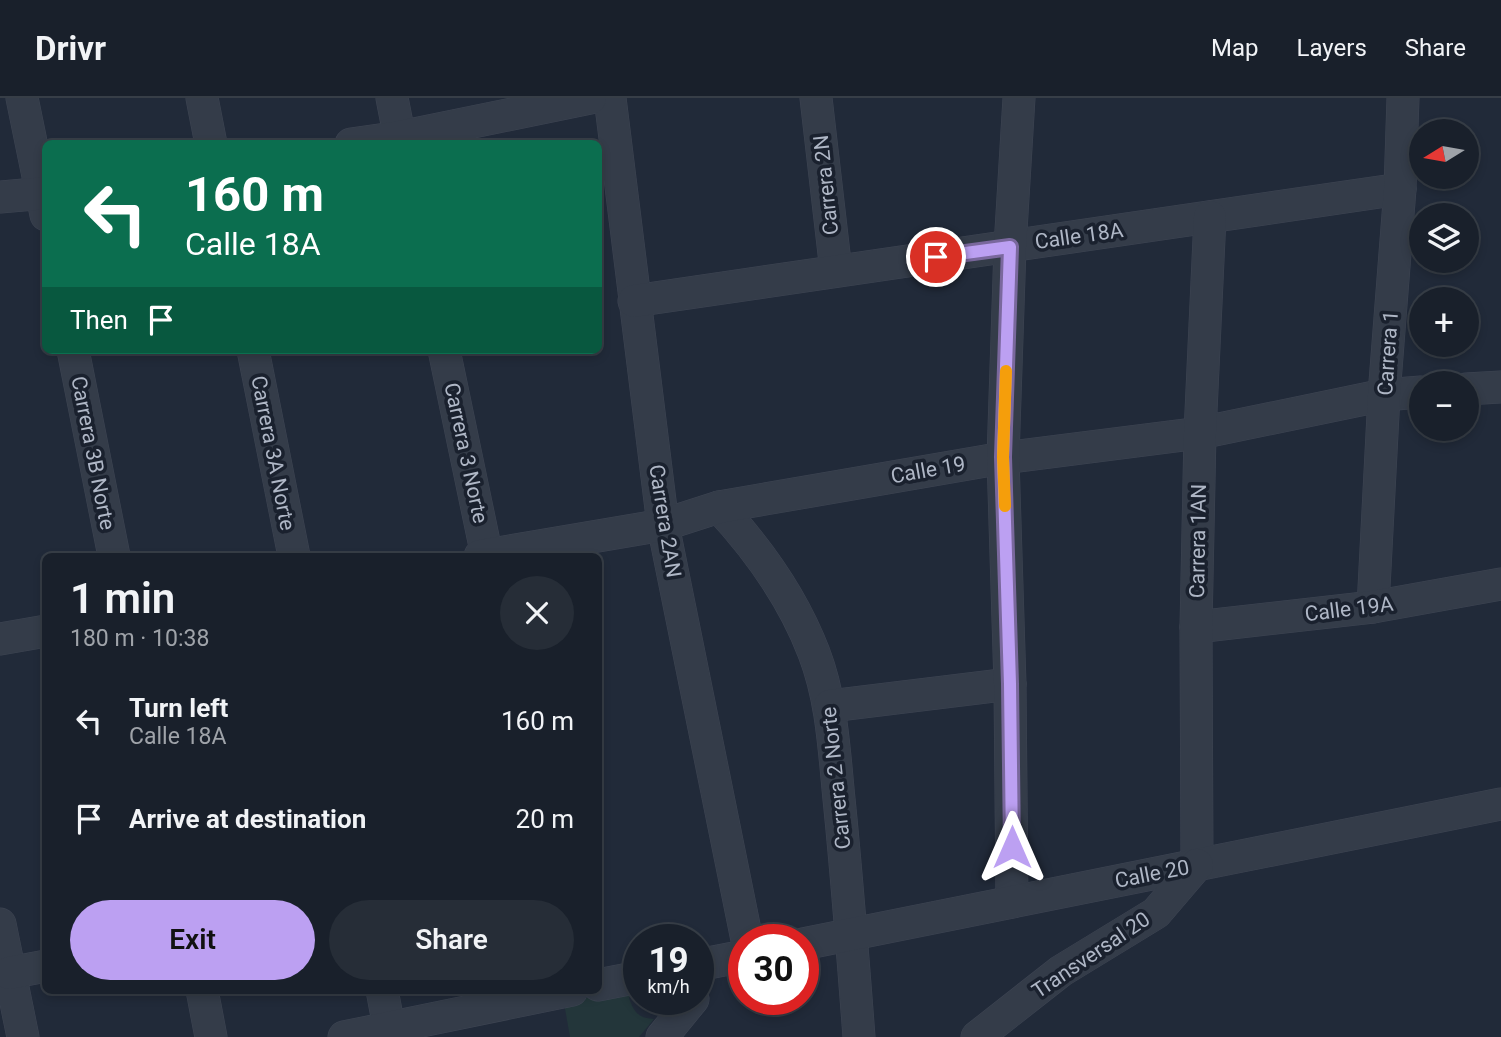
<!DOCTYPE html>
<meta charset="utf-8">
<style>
body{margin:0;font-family:Roboto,sans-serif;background:#262d37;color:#f1f3f6;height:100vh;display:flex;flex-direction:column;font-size:26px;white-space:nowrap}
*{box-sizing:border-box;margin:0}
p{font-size:23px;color:#9fa3a9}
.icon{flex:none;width:38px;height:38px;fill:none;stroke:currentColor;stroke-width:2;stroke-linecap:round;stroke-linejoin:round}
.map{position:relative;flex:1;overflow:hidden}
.side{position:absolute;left:42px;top:455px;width:560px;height:441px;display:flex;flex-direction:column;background:#19202b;border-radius:10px;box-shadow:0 4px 10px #0003,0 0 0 2px #373e47}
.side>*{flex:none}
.banner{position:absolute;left:42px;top:42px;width:560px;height:214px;border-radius:10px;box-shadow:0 4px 10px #0003,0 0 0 2px #373e47;background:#0b6e4f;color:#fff;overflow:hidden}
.needle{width:46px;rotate:259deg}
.controls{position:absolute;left:1409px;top:21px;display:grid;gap:14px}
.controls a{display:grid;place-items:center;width:70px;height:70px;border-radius:50%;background:#19202b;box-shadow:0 4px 10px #0003,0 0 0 2px #373e47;font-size:35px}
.speed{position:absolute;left:623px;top:826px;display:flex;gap:14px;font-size:35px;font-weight:700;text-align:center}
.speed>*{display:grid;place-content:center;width:91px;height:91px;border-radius:50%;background:#19202b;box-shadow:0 4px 10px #0003,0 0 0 2px #373e47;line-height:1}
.speed small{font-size:18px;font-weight:400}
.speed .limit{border:10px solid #d22;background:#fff;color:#111}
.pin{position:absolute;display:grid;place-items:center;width:60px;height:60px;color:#fff;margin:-30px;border:4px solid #fff;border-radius:50%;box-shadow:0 2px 7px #0007}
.me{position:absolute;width:77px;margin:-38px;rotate:0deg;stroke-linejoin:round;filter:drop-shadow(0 0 5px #0008)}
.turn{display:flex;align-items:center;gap:24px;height:147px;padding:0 28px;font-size:32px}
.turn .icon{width:91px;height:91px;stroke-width:2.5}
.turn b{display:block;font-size:49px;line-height:60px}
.then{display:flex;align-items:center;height:66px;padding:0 28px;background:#0003;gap:14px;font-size:26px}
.round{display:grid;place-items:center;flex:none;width:74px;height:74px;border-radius:37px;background:#262d37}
.summary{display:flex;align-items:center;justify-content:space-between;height:119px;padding:0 28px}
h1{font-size:42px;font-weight:600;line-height:52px}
.cta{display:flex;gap:14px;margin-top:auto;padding:14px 28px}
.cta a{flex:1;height:80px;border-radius:42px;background:#bca0f2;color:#111;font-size:28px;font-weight:600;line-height:80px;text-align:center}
.cta a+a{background:#262d37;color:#f1f3f6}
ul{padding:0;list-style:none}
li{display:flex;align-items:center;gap:21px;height:98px;padding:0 28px}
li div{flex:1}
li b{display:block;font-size:26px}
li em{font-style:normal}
header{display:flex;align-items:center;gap:42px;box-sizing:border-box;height:98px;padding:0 35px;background:#19202b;border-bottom:2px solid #373e47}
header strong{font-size:33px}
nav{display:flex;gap:38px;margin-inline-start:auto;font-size:24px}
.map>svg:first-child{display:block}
</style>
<header>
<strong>Drivr</strong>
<nav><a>Map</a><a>Layers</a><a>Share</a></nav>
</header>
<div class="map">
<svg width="1501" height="939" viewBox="0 0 1501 939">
<rect width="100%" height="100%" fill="#212a39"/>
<path fill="#23363a" d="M636 889 629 900C634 914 638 920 654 921L639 939H570L564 905Z"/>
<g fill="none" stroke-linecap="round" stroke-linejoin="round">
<g stroke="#3e4553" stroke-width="33">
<g id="minor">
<path d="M22 0 46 117"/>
<path d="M202 0 211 46"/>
<path d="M392 0 401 46"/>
<path d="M610 0 663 427 747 842"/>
<path d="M816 0 836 173"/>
<path d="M351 46 400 39 590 0"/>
<path d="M0 99 46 95"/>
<path d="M634 203 1400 91"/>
<path d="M73 252 114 458"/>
<path d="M253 252 294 458"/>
<path d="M444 252 487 458"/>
<path d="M1466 291 1501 289"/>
<path d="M719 409C759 452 793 500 814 555 832 602 834 651 839 701 847 780 853 859 859 939"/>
<path d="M480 458 663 427 719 409 1003 360 1200 335 1384 297 1421 294"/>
<path d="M1373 509 1384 297 1400 91 1403 0"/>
<path d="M1196 529 1373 509 1501 486"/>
<path d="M0 541 46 533"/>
<path d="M830 608 1010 586"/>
<path d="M1197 767 1196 529 1200 335 1210 119"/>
<path d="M1012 804 1010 586 1003 360 1010 149 1019 0"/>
<path d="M0 826 23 939"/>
<path d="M803 846 1501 706"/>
<path d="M698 867 744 858"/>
<path d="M9 875 46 868"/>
<path d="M598 887 639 879"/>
<path d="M202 892 211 939"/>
<path d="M382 892 389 929"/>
<path d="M344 939 572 892"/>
<path d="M662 939 693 901"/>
<path d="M977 939 1061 873 1156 815 1197 767"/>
</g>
</g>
<use href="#minor" stroke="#343c49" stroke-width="32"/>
</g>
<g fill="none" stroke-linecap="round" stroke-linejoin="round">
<g stroke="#7a689d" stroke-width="18">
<path id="route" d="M936 159 1010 149 1003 359 1010 586 1012 749"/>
</g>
<use href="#route" stroke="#bca0f2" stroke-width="12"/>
<path stroke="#f59e0b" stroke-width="12" d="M1005 408 1003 359 1006 273"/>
</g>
<g text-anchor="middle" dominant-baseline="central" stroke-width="7" stroke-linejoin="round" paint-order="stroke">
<g font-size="21" fill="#afb7c6" stroke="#1a212e">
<text transform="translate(826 87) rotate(-96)">Carrera 2N</text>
<text transform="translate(1079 138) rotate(-8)">Calle 18A</text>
<text transform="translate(1388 255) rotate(-86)">Carrera 1</text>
<text transform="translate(93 355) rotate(79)">Carrera 3B Norte</text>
<text transform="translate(273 355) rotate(79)">Carrera 3A Norte</text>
<text transform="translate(466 355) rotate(78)">Carrera 3 Norte</text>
<text transform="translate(928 372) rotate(-10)">Calle 19</text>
<text transform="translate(665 423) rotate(81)">Carrera 2AN</text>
<text transform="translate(1198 443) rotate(-89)">Carrera 1AN</text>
<text transform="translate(1349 511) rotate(-7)">Calle 19A</text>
<text transform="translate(836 680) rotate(-96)">Carrera 2 Norte</text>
<text transform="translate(1152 776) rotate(-11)">Calle 20</text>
<text transform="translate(1091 857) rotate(-34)">Transversal 20</text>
</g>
</g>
</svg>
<div class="controls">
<a><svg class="needle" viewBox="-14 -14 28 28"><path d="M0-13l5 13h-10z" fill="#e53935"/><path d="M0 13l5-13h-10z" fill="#9fa3a9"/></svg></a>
<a><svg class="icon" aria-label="layers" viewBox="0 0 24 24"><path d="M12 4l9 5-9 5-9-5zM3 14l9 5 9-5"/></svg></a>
<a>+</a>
<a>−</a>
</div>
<div class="speed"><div>19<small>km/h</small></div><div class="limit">30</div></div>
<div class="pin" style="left:936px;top:159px;background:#d93025"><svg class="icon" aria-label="arrive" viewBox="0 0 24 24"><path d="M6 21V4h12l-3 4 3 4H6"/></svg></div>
<svg class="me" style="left:1012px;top:749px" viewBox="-20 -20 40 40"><path d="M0-17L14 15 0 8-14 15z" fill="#bca0f2" stroke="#fff" stroke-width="4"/></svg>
<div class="banner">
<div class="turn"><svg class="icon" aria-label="left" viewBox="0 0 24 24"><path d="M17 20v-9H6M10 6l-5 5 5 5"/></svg><div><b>160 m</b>Calle 18A</div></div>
<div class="then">Then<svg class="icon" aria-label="arrive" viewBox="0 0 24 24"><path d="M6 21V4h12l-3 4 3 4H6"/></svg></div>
</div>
<section class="side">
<div class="summary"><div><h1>1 min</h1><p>180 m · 10:38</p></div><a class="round"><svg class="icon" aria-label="close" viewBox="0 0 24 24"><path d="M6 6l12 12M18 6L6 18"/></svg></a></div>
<ul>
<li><svg class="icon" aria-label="left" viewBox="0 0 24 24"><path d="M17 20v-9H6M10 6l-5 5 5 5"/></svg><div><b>Turn left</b><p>Calle 18A</p></div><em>160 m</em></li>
<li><svg class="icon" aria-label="arrive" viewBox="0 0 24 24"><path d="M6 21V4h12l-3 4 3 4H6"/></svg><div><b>Arrive at destination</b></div><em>20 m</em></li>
</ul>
<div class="cta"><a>Exit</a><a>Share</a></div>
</section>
</div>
